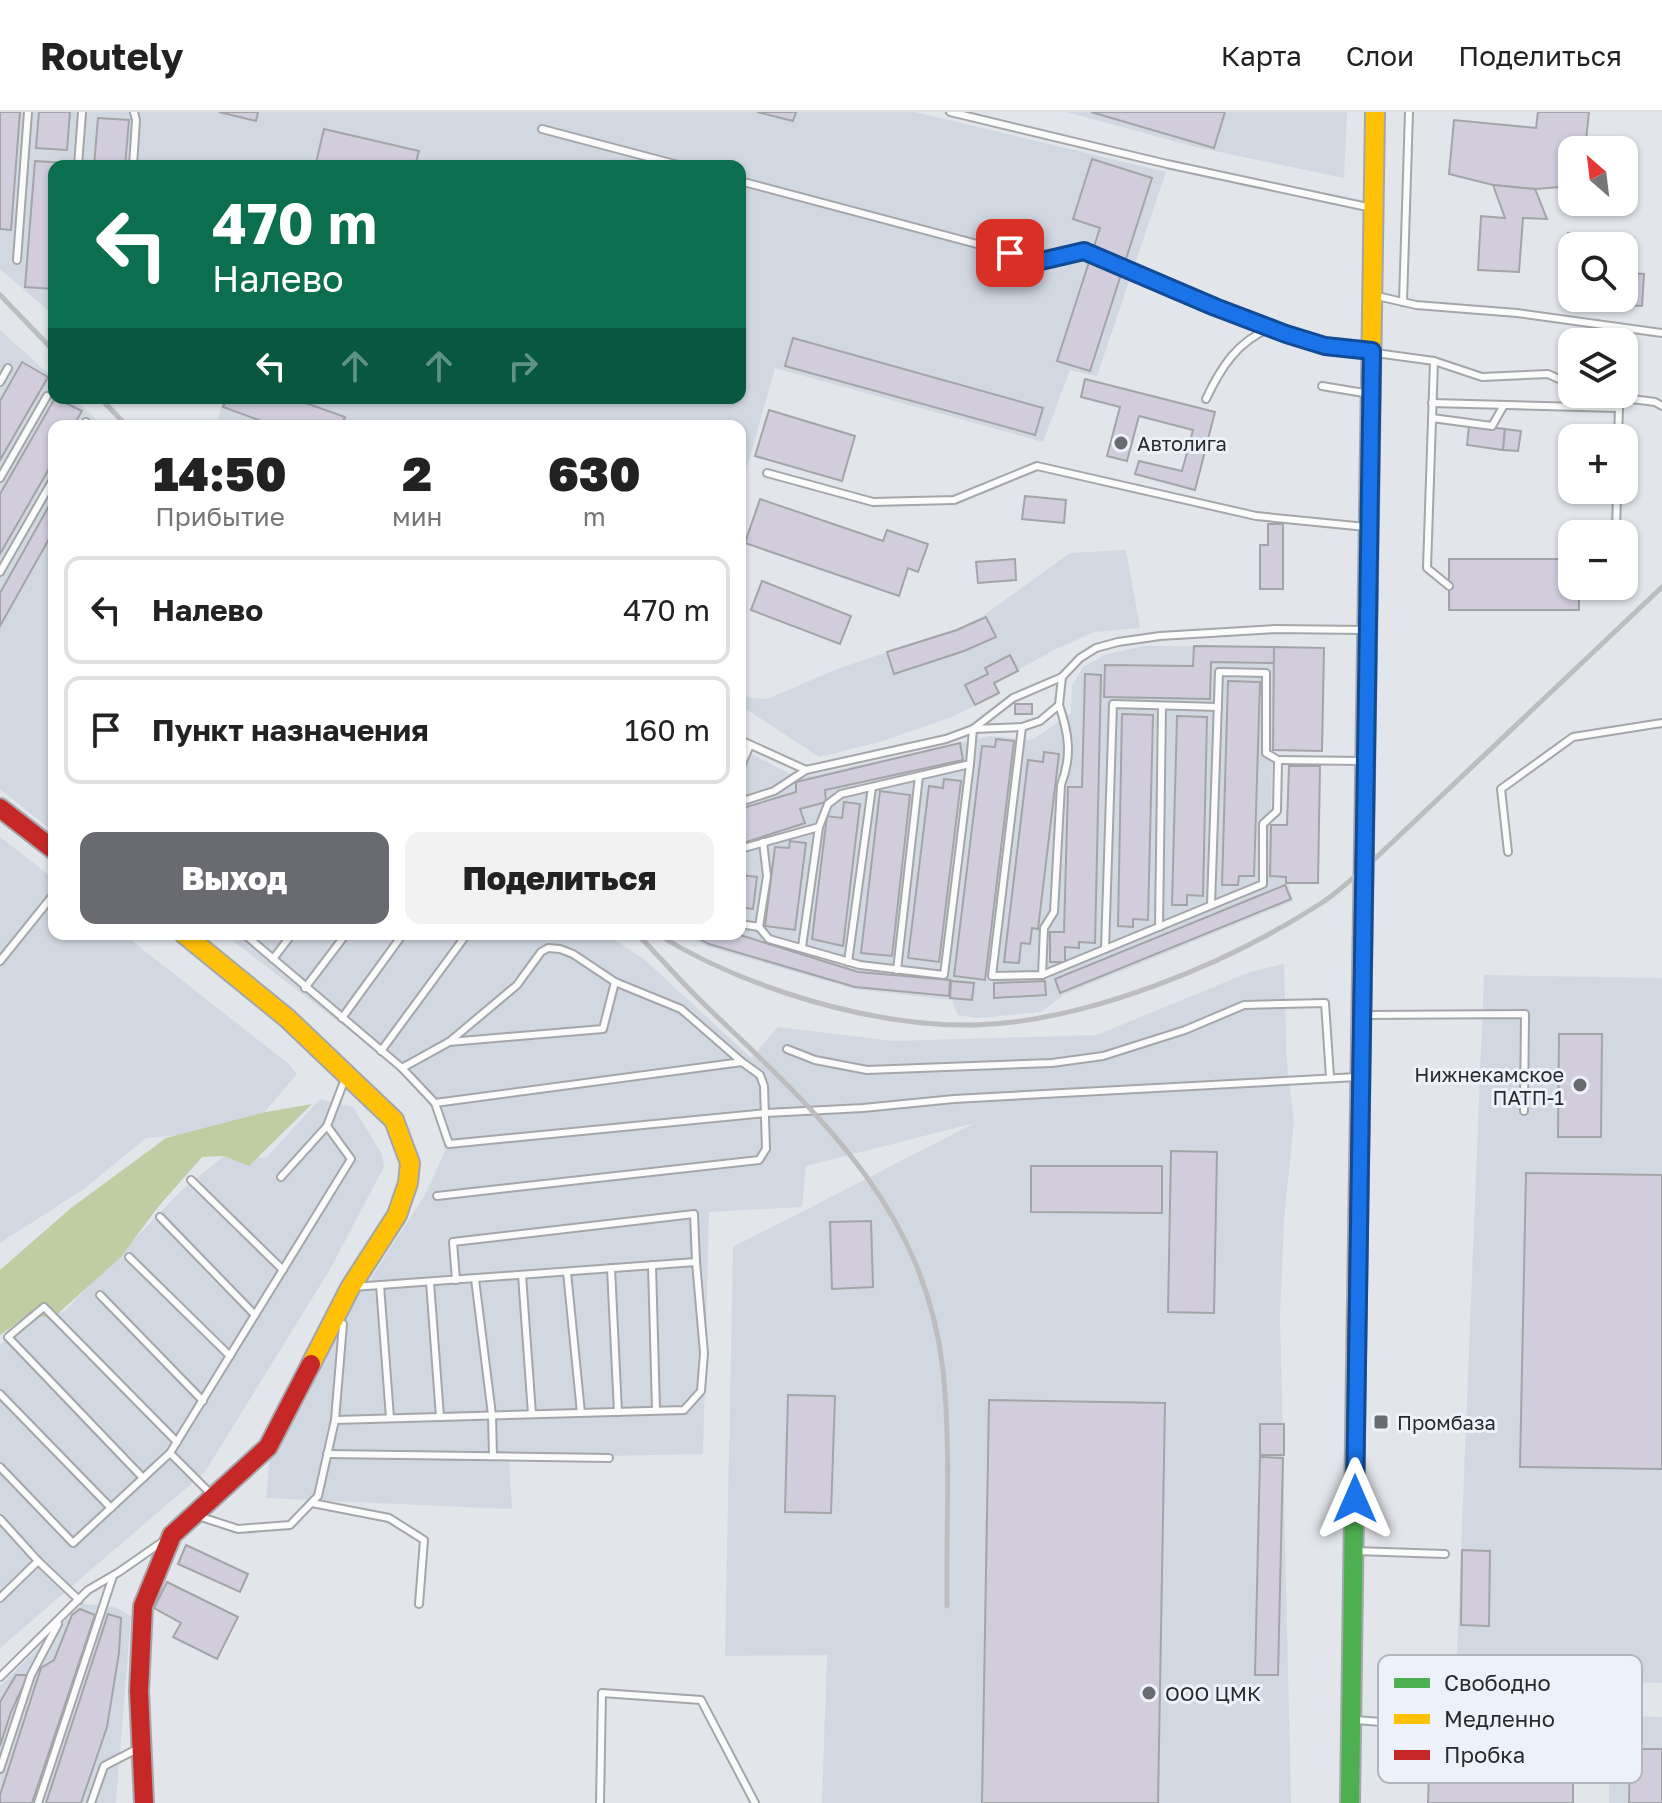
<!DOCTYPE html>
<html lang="ru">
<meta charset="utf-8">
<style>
body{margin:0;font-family:"Golos Text",sans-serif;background:#f2f2f2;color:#222;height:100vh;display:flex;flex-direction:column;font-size:30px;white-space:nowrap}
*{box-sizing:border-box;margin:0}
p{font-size:26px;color:#767676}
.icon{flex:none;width:44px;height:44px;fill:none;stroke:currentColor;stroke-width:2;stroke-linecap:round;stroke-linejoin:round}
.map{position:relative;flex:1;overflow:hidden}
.details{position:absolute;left:48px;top:308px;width:698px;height:520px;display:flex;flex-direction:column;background:#fff;border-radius:16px;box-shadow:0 2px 6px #0004}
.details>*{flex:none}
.hud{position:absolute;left:48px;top:48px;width:698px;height:244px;border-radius:16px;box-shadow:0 2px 6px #0004;background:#0b6e4f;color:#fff;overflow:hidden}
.needle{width:52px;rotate:332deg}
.controls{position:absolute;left:1558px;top:24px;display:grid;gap:16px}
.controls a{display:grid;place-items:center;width:80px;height:80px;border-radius:16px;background:#fff;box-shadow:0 2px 6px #0004;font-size:40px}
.pin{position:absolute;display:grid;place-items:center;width:68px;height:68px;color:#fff;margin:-34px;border-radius:16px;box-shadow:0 4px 12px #0006}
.me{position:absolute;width:88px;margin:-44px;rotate:0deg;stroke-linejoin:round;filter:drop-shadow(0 0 6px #0008)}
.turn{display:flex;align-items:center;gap:28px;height:168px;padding:0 32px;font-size:36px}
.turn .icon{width:104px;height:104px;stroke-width:2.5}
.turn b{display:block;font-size:56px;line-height:68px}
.lanes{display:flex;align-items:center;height:76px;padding:0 32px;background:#0003;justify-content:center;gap:40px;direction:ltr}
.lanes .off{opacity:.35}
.eta{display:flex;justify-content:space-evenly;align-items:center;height:136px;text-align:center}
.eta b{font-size:48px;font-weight:800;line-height:56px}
.primary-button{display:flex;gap:16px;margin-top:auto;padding:16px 32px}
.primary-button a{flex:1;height:92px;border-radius:16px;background:#6a6b70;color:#fff;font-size:32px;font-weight:800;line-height:92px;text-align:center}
.primary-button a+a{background:#f2f2f2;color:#222}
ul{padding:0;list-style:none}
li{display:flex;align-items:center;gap:24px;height:108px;margin:0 16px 12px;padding:0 16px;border:4px solid #e0e0e0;border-radius:16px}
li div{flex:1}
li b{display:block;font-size:30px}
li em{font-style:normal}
header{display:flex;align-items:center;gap:48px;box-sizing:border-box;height:112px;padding:0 40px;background:#fff;border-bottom:2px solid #e0e0e0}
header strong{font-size:38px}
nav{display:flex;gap:44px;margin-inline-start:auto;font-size:28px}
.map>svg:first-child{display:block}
</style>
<header>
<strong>Routely</strong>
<nav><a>Карта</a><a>Слои</a><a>Поделиться</a></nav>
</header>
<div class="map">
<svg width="1662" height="1691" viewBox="0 0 1662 1691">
<rect width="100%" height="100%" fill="#e2e5ea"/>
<g fill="#d2d8e2">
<path d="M0 0H915L1166 60 1097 264 1070 258 1043 330 775 256 750 345 740 373V314H215L225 286H740V54H54V204L0 157Z"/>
<path d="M1066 0H1347L1344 66 1196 35Z"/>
<path d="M0 218 54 267V286H74L103 314H54V720L0 677Z"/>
<path d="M1126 438 1140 516 1094 520 1054 538 994 571 999 581 952 605 880 630 819 645 740 593V585L767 587 840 556 956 517 981 505 1070 441Z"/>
<path d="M1145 534 1274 535 1270 764 1286 765 1293 789 1063 883 1041 900 977 906 958 903 952 888 854 877 708 835 684 822H740V636L798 666 991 624 1032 628 1071 601 1072 573 1083 555 1107 542Z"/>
<path d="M0 725 54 767V822H123L290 953 297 962 250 1017 146 1026 84 1077 0 1131Z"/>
<path d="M224 822H606L645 848 751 946 778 915 894 929 1097 923 1250 860 1284 852 1287 953 1294 1009 1284 1108 1280 1204 1291 1691H822L827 1543 725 1544 733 1135 975 1011 806 1054 802 1095 709 1100 703 1342 509 1346 512 1397 266 1386 270 1344 348 1195 368 1171 425 1083 445 1039 439 987Z"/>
<path d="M1484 863 1662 866V1571L1456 1564Z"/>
<path d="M320 987 353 995 382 1042 384 1055 329 1159 205 1360 0 1536V1233L32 1204 64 1200 183 1077 224 1044 266 1046Z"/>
<path d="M82 1492 115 1495 131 1504 116 1691H0V1574Z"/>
<path d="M1610 1604 1662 1605V1691H1609Z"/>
</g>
<path fill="#c0cda3" d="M312 992 249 1054 224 1044 202 1045 158 1095 120 1146 53 1206 29 1203 0 1223V1158L71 1096 166 1026 266 1000Z"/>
<g fill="#d2cddd" stroke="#a3a4a7" stroke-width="2">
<path d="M0 0H20L11 118 0 117Z"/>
<path d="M39 0H70L67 38 36 36Z"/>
<path d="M219 0H258L256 9Z"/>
<path d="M757 0H796L793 9Z"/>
<path d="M1091 0H1225L1214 36Z"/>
<path d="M1538 0H1589L1585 38H1572V74L1535 77 1493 73 1449 62 1454 8 1536 16Z"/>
<path d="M98 6 129 8 125 54H94Z"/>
<path d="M324 17 419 39 415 54H331L316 51Z"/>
<path d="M1092 47 1152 66 1090 259 1057 249 1100 116 1073 107Z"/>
<path d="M35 49 67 51V54H54V177L25 175Z"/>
<path d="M1493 73 1535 77 1547 107 1523 106 1519 160 1478 158 1481 104 1505 106Z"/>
<path d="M1568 121 1634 126 1633 139H1624V134L1568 133Z"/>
<path d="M1624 161 1644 162 1642 194 1575 190V186H1624Z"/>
<path d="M793 226 1043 296 1035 323 785 254Z"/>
<path d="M22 250 48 265 0 348V289Z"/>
<path d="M1085 267 1215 300 1195 378 1135 362 1139 349 1182 359 1193 318 1139 304 1127 349 1107 344 1120 295 1081 285Z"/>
<path d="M55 286 82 299 73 314H54V348L0 442V382Z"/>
<path d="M227 286H292L345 305 341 314H275L223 295Z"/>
<path d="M769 298 855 324 842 369 755 344Z"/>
<path d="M1469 313 1505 317 1503 338 1467 333Z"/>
<path d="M1505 317 1521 319 1518 339 1503 338Z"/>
<path d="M1025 384 1066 388 1064 411 1022 407Z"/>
<path d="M54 385V418L0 514V481Z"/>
<path d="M760 387 883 429 887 418 928 432 918 460 908 456 899 484 745 431Z"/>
<path d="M1268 412H1283V477H1260V433H1268Z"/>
<path d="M1015 447 1016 468 978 471 976 450Z"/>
<path d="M1449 447H1572V474H1579V498H1449Z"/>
<path d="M762 469 851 504 840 532 751 498Z"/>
<path d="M986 505 996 525 964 539 894 562 887 540 957 518Z"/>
<path d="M1194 534 1274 535V551L1211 550 1210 587 1104 585 1105 553 1193 554Z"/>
<path d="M1274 535 1324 536 1322 639 1273 638Z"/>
<path d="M1010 543 1018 559 994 571 999 581 975 593 965 573 988 562 985 556Z"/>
<path d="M1085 562 1101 563 1095 831 1079 830V836L1065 835V850H1050V820H1064L1068 675H1082Z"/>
<path d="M1228 569 1260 570 1254 764H1239L1238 773H1222Z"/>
<rect x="1015" y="592" width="17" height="10"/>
<path d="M1122 602 1153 603 1148 808 1133 807V815L1118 814Z"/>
<path d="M1177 604 1207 605 1203 784 1187 783V793H1172Z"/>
<path d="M996 627 1014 629 985 868 954 864 982 634 995 635Z"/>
<path d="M960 631 963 648 825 678 826 690 800 697 805 711 740 732V697L796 680V670Z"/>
<path d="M1044 640 1059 642 1038 817 1032 816 1030 832 1021 831 1019 851 1004 850 1028 648 1043 650Z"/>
<path d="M1289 654H1320L1318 771H1286V765L1270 764 1271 713H1287Z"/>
<path d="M944 667 961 669 939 850 908 846 929 674 943 676Z"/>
<path d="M880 679 910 683 892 844 861 841Z"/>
<path d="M844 690 860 692 843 834 812 827 827 704 842 706Z"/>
<path d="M790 729 806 731 795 818 765 814 775 735 789 736Z"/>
<path d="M740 763 757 765 753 797 740 795Z"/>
<path d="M1285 773 1291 787 1060 881 1055 867Z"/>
<path d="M691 822H737L858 860 950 868 949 884 855 875 709 832Z"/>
<path d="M951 869 974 871 972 888 950 886Z"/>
<path d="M1045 869 1046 883 994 886V871Z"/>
<path d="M1559 922H1602L1601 1025H1558Z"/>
<path d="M1171 1039 1217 1040 1214 1201 1168 1200Z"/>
<path d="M1031 1054H1162V1101L1031 1100Z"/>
<path d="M1526 1061 1662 1063V1357L1520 1355Z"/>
<path d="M871 1109 873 1175 832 1177 830 1110Z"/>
<path d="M788 1283 835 1284 831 1401 785 1400Z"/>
<path d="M989 1288 1165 1291 1158 1691H982Z"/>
<rect x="1260" y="1312" width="24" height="31"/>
<path d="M1260 1345 1283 1346 1278 1563H1255Z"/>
<path d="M186 1433 248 1462 240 1480 178 1452Z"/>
<path d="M1462 1438 1490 1439 1489 1514 1461 1513Z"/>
<path d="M167 1470 238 1505 217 1547 173 1525 181 1511 154 1496Z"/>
<path d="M80 1497 95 1503 32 1691H0V1683L41 1556 54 1548 72 1503Z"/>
<path d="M108 1502 121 1506 119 1541 107 1615 81 1691H46Z"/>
<path d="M16 1563H28L11 1600 0 1634V1590Z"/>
<path d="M1630 1637H1662V1691H1629Z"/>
<path d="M1462 1645 1573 1646V1691H1428L1429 1659H1462Z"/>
</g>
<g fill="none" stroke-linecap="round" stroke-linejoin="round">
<g stroke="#a4a6aa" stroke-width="10">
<g id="lane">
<path d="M950 0 1167 52 1372 96"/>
<path d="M542 17 682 54"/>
<path d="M78 54 82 0"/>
<path d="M133 54 136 8 134 0"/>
<path d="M740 69 1041 149 1084 139 1215 195 1325 234 1434 249 1482 265 1548 262 1572 273"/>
<path d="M17 148 28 0"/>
<path d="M1377 184 1416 193 1517 201 1662 221"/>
<path d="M1403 190 1409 0"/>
<path d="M1434 249 1427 456 1449 474"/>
<path d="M0 270 8 256"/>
<path d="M1322 274 1370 282"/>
<path d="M1593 282 1655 290 1662 294"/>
<path d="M1206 287C1221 255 1237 230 1270 216"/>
<path d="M1432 291 1619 296 1618 326"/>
<path d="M1432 306 1492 314 1504 293"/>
<path d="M84 314 86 310"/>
<path d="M767 361 873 390 954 388 1037 354 1256 404 1366 415"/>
<path d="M0 366 47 284"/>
<path d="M1616 422 1617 378"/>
<path d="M0 460 54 366"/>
<path d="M1022 615 992 864 1042 863 1263 772V712L1277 699 1278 648 1266 641V561L1219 560 1211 793"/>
<path d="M740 628 806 658 946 627 973 617 1022 615 1040 609 1059 593 1062 565"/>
<path d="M1278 648 1362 649"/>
<path d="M740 656 750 633"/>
<path d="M740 690 774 679 806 658"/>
<path d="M740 737 819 715 828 692 841 682 970 652 973 617 1013 586 1062 565 1080 546 1096 536 1118 530 1160 524 1275 517 1364 518"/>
<path d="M1508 740 1501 677 1573 625 1662 611"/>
<path d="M740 812 759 815 769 827 860 853 944 863 970 652"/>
<path d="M759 815 767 764 763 730"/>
<path d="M1159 815 1162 594"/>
<path d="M244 822 402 956 435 991 449 1032 766 1001 863 996 954 987 1357 965"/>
<path d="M802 835 819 715"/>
<path d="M1105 837 1113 592 1218 595"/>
<path d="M273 847 292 822"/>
<path d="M0 849 54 782"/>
<path d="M848 850 872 675"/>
<path d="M897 858 919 664"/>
<path d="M1042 863 1044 816 1054 800 1061 673C1072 644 1069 622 1059 593"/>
<path d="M305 876 346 822"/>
<path d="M1365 903 1525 902 1524 999"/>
<path d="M342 906 403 822"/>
<path d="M449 930 603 917 615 870"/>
<path d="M787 937 815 948 867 958 1052 951 1103 944 1185 918 1244 893 1325 891 1330 965"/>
<path d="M381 939 467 822"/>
<path d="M402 956 449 930 517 873 541 840 548 836 560 837 573 842 615 870 681 897 742 950"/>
<path d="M435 991 742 950 760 963 764 974 766 1037 759 1048 437 1084"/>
<path d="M281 1065 327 1014"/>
<path d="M191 1068 283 1158"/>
<path d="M160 1105 255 1203"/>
<path d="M129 1145 230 1244"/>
<path d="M652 1153 656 1298"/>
<path d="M611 1156 618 1300"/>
<path d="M567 1160 581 1301"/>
<path d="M522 1163 532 1302"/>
<path d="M475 1167 492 1303 493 1344"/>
<path d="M456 1168 453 1130 694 1102 696 1150"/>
<path d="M430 1170 440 1305"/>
<path d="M380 1173 390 1306"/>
<path d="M100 1183 203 1289"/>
<path d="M0 1282 111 1396"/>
<path d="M335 1308 343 1212"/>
<path d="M170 1341 351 1047 327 1014 346 964"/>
<path d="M327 1342 609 1346"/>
<path d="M0 1355 73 1431 170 1341 211 1382"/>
<path d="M143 1366 8 1225 44 1195 177 1330"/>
<path d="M312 1391 389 1406 424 1428 419 1492"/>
<path d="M198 1404 238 1417 290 1413 318 1384 335 1308 684 1298 701 1279 704 1241 696 1150 353 1175"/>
<path d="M0 1407 38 1449"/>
<path d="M1355 1439 1445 1442"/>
<path d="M0 1486 38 1449 79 1488"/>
<path d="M0 1565 88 1478 119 1460 162 1430"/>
<path d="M1356 1608 1456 1616"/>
<path d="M0 1657 31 1563 58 1512"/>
<path d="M38 1691 113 1464"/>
<path d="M91 1691 104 1654 137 1637"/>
<path d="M600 1691 602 1581 701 1588 755 1691"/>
</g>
</g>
<g stroke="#a4a6aa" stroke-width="22">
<path id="fast" d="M1350 1691 1356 1253"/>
</g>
<g stroke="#a4a6aa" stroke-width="22">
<g id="slow">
<path d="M1364 734 1375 0"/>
<path d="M184 822 287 906 394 1008 410 1051 408 1071 397 1103 350 1176 311 1252"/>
</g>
</g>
<g stroke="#a4a6aa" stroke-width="22">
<g id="jam">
<path d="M0 696 54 738"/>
<path d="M1356 1253 1364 734"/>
<path d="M144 1691 139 1579 143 1494 172 1423 268 1335 311 1252"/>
</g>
</g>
<use href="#lane" stroke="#fbfbfc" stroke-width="6"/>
<use href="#fast" stroke="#4caf50" stroke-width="18"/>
<use href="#slow" stroke="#ffc107" stroke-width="18"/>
<use href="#jam" stroke="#c62828" stroke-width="18"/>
<g stroke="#bdbdbf" stroke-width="5">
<path d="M0 183 54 239"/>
<path d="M100 286 127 314"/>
<path d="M637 822C660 845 681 870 704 892 816 1000 924 1093 943 1258 951 1334 946 1416 947 1494"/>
<path d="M657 822C744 876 872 915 974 913 1087 910 1227 852 1320 792 1336 782 1349 769 1363 758L1662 475"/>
</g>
</g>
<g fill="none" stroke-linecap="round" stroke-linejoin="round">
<g stroke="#114b97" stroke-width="20">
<path id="route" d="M1010 141 1041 149 1084 139 1215 195 1286 222 1325 234 1372 239 1355 1387"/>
</g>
<use href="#route" stroke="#1a73e8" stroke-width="14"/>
</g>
<g fill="#6a6b70" stroke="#ecf1fa" stroke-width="3">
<circle cx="1121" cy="331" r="8"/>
<circle cx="1580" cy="973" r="8"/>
<rect x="1373" y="1302" width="16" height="16" rx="4"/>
<circle cx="1149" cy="1581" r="8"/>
</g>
<g text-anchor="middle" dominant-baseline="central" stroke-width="6" stroke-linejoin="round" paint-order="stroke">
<g font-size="20" fill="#292a2e" stroke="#ecf1fa" text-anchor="start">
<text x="1137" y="331">Автолига</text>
<text x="1564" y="962" text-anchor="end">Нижнекамское<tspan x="1564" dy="23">ПАТП-1</tspan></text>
<text x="1397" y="1310">Промбаза</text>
<text x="1165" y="1581">ООО ЦМК</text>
</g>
</g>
<rect x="1378" y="1543" width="264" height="128" rx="12" fill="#ecf1fa" stroke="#b2b5bd" stroke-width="2"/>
<rect x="1394" y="1566" width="36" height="10" fill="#4caf50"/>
<rect x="1394" y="1602" width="36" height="10" fill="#ffc107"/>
<rect x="1394" y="1638" width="36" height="10" fill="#c62828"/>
<g font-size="22" fill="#292a2e">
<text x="1444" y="1579">Свободно</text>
<text x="1444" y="1615">Медленно</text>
<text x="1444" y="1651">Пробка</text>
</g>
</svg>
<div class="controls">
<a><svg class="needle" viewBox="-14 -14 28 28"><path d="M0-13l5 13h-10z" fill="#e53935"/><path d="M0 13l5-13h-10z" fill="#767676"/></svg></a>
<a><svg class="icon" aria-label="search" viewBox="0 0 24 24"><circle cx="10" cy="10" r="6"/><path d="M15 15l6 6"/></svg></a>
<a><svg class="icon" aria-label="layers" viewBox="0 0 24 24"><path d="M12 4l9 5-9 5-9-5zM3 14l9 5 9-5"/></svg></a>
<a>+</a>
<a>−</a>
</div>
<div class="pin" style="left:1010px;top:141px;background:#d93025"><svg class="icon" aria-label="arrive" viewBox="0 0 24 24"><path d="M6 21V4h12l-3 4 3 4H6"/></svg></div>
<svg class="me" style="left:1355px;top:1387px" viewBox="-20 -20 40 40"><path d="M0-17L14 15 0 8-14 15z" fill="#1a73e8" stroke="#fff" stroke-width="4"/></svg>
<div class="hud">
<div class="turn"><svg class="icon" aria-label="left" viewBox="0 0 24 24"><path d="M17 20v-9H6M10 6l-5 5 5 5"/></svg><div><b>470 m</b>Налево</div></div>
<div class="lanes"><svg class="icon" aria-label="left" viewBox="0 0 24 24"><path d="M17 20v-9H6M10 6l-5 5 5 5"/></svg><svg class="icon off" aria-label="ahead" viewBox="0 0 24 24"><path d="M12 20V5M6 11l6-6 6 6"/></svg><svg class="icon off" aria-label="ahead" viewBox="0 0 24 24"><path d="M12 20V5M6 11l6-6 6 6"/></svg><svg class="icon off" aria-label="right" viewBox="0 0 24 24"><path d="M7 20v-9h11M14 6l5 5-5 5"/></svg></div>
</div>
<section class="details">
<div class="eta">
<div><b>14:50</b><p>Прибытие</p></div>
<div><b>2</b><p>мин</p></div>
<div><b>630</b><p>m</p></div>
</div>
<ul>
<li><svg class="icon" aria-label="left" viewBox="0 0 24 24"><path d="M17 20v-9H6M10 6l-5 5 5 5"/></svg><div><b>Налево</b></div><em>470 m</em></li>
<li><svg class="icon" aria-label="arrive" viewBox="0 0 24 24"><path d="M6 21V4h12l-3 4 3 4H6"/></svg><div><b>Пункт назначения</b></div><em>160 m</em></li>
</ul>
<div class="primary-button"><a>Выход</a><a>Поделиться</a></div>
</section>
</div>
